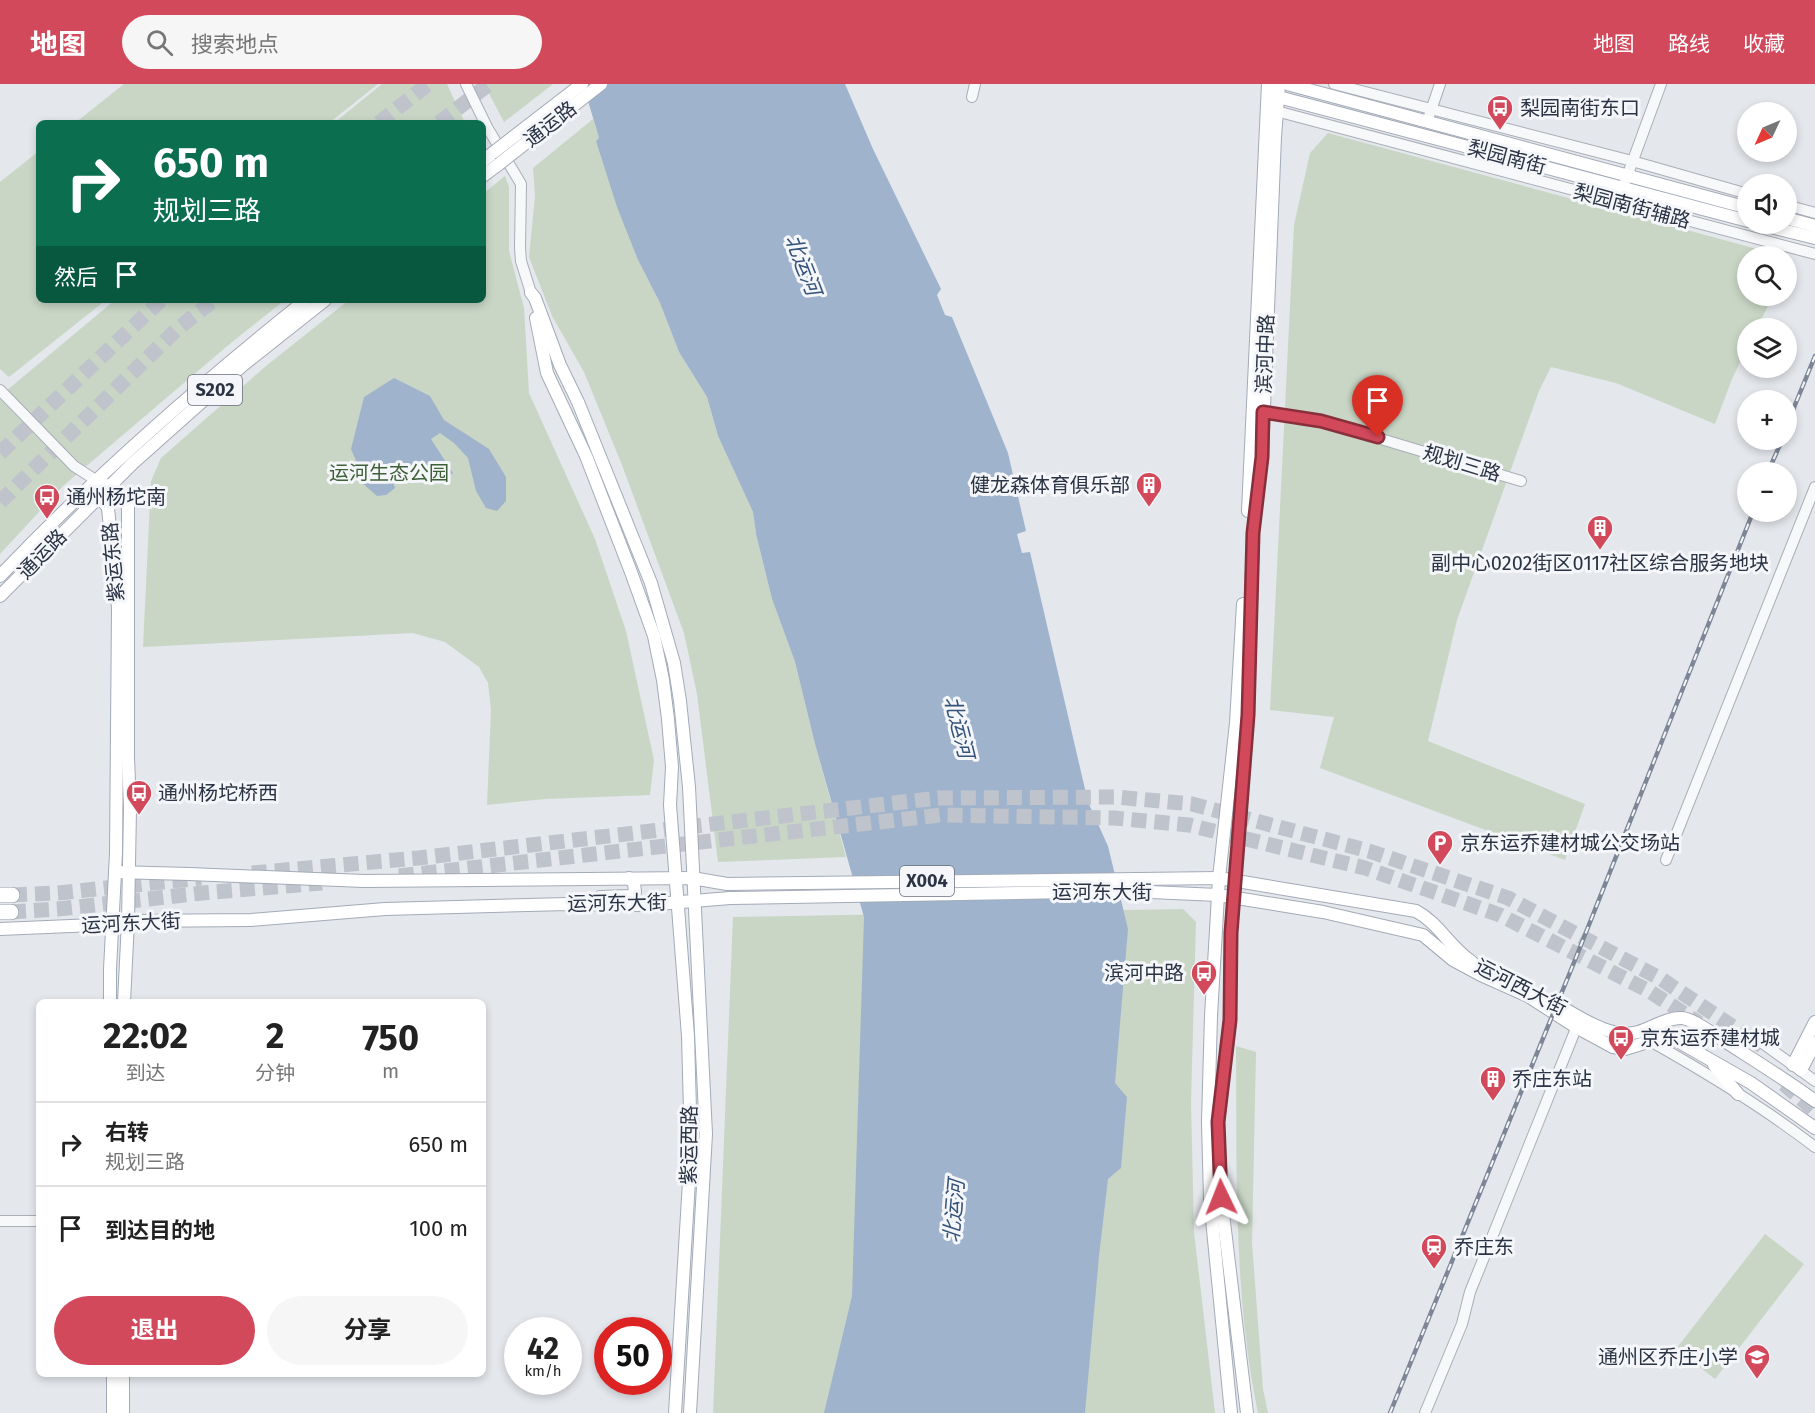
<!DOCTYPE html>
<html lang="zh">
<meta charset="utf-8">
<style>
body{margin:0;font-family:"Fira Sans","Noto Sans SC",sans-serif;background:#f6f6f6;color:#222;height:100vh;display:flex;flex-direction:column;font-size:22px;white-space:nowrap}
*{box-sizing:border-box;margin:0}
p{font-size:20px;color:#767676}
.icon{flex:none;width:33px;height:33px;fill:none;stroke:currentColor;stroke-width:2;stroke-linecap:round;stroke-linejoin:round}
.map{position:relative;flex:1;overflow:hidden}
.drawer{position:absolute;left:36px;top:915px;width:450px;height:378px;display:flex;flex-direction:column;background:#fff;border-radius:9px;box-shadow:0 3px 9px #0003}
.drawer>*{flex:none}
.top-card{position:absolute;left:36px;top:36px;width:450px;height:183px;border-radius:9px;box-shadow:0 3px 9px #0003;background:#0b6e4f;color:#fff;overflow:hidden}
.needle{width:39px;rotate:226deg}
.fabs{position:absolute;left:1737px;top:18px;display:grid;gap:12px}
.fabs a{display:grid;place-items:center;width:60px;height:60px;border-radius:50%;background:#fff;box-shadow:0 3px 9px #0003;font-size:30px}
.speed{position:absolute;left:504px;top:1233px;display:flex;gap:12px;font-size:30px;font-weight:700;text-align:center}
.speed>*{display:grid;place-content:center;width:78px;height:78px;border-radius:50%;background:#fff;box-shadow:0 3px 9px #0003;line-height:1}
.speed small{font-size:15px;font-weight:400}
.speed .limit{border:9px solid #d22;background:#fff;color:#111}
.pin{position:absolute;display:grid;place-items:center;width:51px;height:51px;color:#fff;margin:-62px -26px;border-radius:50% 50% 50% 0;rotate:-45deg;box-shadow:0 0 6px #0007}
.pin .icon{rotate:45deg}
.me{position:absolute;width:66px;margin:-33px;rotate:358deg;stroke-linejoin:round;filter:drop-shadow(0 0 4px #0008)}
.turn{display:flex;align-items:center;gap:21px;height:126px;padding:0 18px;font-size:27px}
.turn .icon{width:78px;height:78px;stroke-width:2.5}
.turn b{display:block;font-size:42px;line-height:51px}
.then{display:flex;align-items:center;height:57px;padding:0 18px;background:#0003;gap:12px;font-size:22px}
.eta{display:flex;justify-content:space-evenly;align-items:center;height:102px;text-align:center}
.eta b{font-size:36px;font-weight:700;line-height:42px}
.action{display:flex;gap:12px;margin-top:auto;padding:12px 18px}
.action a{flex:1;height:69px;border-radius:36px;background:#d1495b;color:#fff;font-size:24px;font-weight:700;line-height:69px;text-align:center}
.action a+a{background:#f6f6f6;color:#222}
ul{padding:0;list-style:none}
li{display:flex;align-items:center;gap:18px;height:84px;padding:0 18px;border-top:2px solid #e0e0e0}
li div{flex:1}
li b{display:block;font-size:22px}
li em{font-style:normal}
header{display:flex;align-items:center;gap:36px;box-sizing:border-box;height:84px;padding:0 30px;background:#d1495b;color:#fff}
header strong{font-size:28px}
nav{display:flex;gap:33px;margin-inline-start:auto;font-size:21px}
.search{width:420px;height:54px;background:#f6f6f6;display:flex;align-items:center;gap:15px;box-sizing:border-box;padding:0 21px;border-radius:33px;color:#767676;font-size:22px}
.map>svg:first-child{display:block}
</style>
<header>
<strong>地图</strong>
<div class="search"><svg class="icon" aria-label="search" viewBox="0 0 24 24"><circle cx="10" cy="10" r="6"/><path d="M15 15l6 6"/></svg>搜索地点</div>
<nav><a>地图</a><a>路线</a><a>收藏</a></nav>
</header>
<div class="map">
<svg width="1815" height="1329" viewBox="0 0 1815 1329">
<rect width="100%" height="100%" fill="#e4e7ec"/>
<g fill="#c9d6c5">
<path d="M124 0H378L329 39H75Z"/>
<path d="M382 0H447L465 39H334Z"/>
<path d="M484 0H553L504 38Z"/>
<path d="M593 35 638 176 660 219 679 268 707 313 718 352 753 428 756 450 772 515 795 578 815 660 846 773 718 778 697 610 684 549 622 381 584 288 552 232 529 173 535 112 533 84Z"/>
<path d="M1328 49 1783 172H1748V212H1773L1757 244H1748L1747 264 1732 295 1715 340 1616 299 1551 283 1539 307 1457 536 1428 657 1585 720 1565 776 1320 684 1334 633 1270 626 1294 141 1310 69Z"/>
<path d="M39 67V216H106L9 293 0 285V98Z"/>
<path d="M505 92 509 103V167L524 224 529 309 595 455 626 547 654 676 650 711 545 715 487 721 491 626 488 599 479 583 445 558 413 549 143 563 151 397 161 374 266 282 349 216H483V110Z"/>
<path d="M115 216H285L232 258 63 402 0 470V312Z"/>
<path d="M1183 825 1196 838 1191 1018 1194 1148 1215 1329H713L733 833Z"/>
<path d="M1236 962 1256 968 1252 1159 1263 1305 1268 1329H1258C1233 1209 1237 1085 1236 962Z"/>
<path d="M1765 1150 1804 1180 1715 1295 1676 1265Z"/>
</g>
<g fill="#9fb4cc">
<path d="M583 0H845L873 65 941 205 937 211 945 231 952 233 1008 369 1026 447 1017 450 1022 469 1030 468 1088 718 1108 762 1128 845 1115 999 1127 1013 1121 1084 1108 1095 1099 1172 1085 1329H824L852 1212 864 833 815 660 795 578 772 515 756 450 753 428 718 352 707 313 679 268 660 219 638 176 617 123 596 57 599 54Z"/>
<path d="M394 294 430 312 444 336 489 365 506 393V417L497 427 486 424 476 407 468 374 454 359 440 349 431 355 453 389 447 393 430 389 417 391 410 388 402 380 393 379 390 389 395 404 386 411 377 412 361 398 349 383 358 381 351 365 364 313Z"/>
</g>
<g fill="none" stroke-linecap="round" stroke-linejoin="round">
<g stroke="#bfc3cb" stroke-width="15" stroke-dasharray="15 8" stroke-linecap="butt">
<path d="M379 39 428 0"/>
<path d="M439 39 489 0"/>
<path d="M0 369 161 216"/>
<path d="M0 418 176 246 214 216"/>
<path d="M252 789 418 774 938 714 1116 713 1192 720 1369 767 1508 814 1661 895 1762 962"/>
<path d="M399 792 941 731 1114 734 1189 741 1365 784 1500 831 1649 907 1699 939"/>
<path d="M12 811 58 809 201 794"/>
<path d="M11 828 58 825 202 809 322 799"/>
<path d="M1784 1000 1815 1027"/>
</g>
<g stroke="#a9aeb7" stroke-width="12">
<g id="minor">
<path d="M466 0 487 43 521 100 520 164 521 177 531 209"/>
<path d="M1334 0 1632 77 1748 110"/>
<path d="M972 13 975 0"/>
<path d="M1276 27 1815 170"/>
<path d="M1427 38 1440 0"/>
<path d="M1625 98 1661 0"/>
<path d="M1786 121 1815 129"/>
<path d="M0 306 74 382 97 397"/>
<path d="M1263 328 1321 337 1521 397"/>
<path d="M1666 776 1815 403"/>
<path d="M1650 957C1707 989 1763 1023 1815 1063"/>
<path d="M1726 958 1758 956 1815 997"/>
<path d="M0 1137H39"/>
<path d="M1425 1329 1462 1240 1470 1208 1579 937"/>
</g>
</g>
<g stroke="#a3abb8" stroke-width="14">
<g id="major">
<path d="M1287 0 1748 124"/>
<path d="M1271 11 1748 137"/>
<path d="M483 77 494 68"/>
<path d="M483 92 499 80"/>
<path d="M1786 134 1815 142"/>
<path d="M1758 140 1815 154"/>
<path d="M531 209 535 214 560 281 578 318 651 499 674 579 680 617 689 703 706 1050 690 1329"/>
<path d="M536 234 547 289 586 372 631 488 654 552 663 596 668 635 672 683 670 721 688 952 691 1064 675 1329"/>
<path d="M97 397 110 403 128 422V673L130 724 128 837 124 918"/>
<path d="M97 397 100 412 108 424 118 524 116 769 110 885V918"/>
<path d="M1248 427 1268 0"/>
<path d="M0 492C95 392 198 302 306 216"/>
<path d="M0 512 133 379 243 281 325 216"/>
<path d="M115 788 189 790 364 797 692 794 727 800 1219 794 1416 827C1440 840 1449 863 1472 878"/>
<path d="M600 813 631 812 635 808 634 799 629 794"/>
<path d="M0 845 94 841 128 837 251 836 385 825 567 820 645 821 730 814 1128 807 1218 811 1323 828 1423 851 1453 876 1481 891 1528 912 1576 943 1613 963 1625 965 1661 954 1674 955 1751 999 1815 1044"/>
<path d="M1549 916C1576 930 1608 956 1638 948 1652 944 1668 933 1682 934 1693 935 1713 950 1723 956 1754 976 1785 995 1815 1017"/>
<path d="M1714 981 1738 1010"/>
<path d="M1793 981 1815 938"/>
<path d="M1801 986 1815 959"/>
<path d="M113 1329V1290"/>
<path d="M123 1329V1290"/>
<path d="M1231 1329 1210 1115 1208 1038 1211 932 1219 794 1236 639 1243 520"/>
<path d="M1247 1329 1221 1113 1218 1038 1230 936 1231 849 1248 631 1253 449 1262 373 1275 53 1279 0"/>
</g>
</g>
<g stroke="#8b94a3" stroke-width="16">
<g id="highway">
<path d="M0 811H12"/>
<path d="M0 828H11"/>
</g>
</g>
<use href="#minor" stroke="#f7f8fa" stroke-width="10"/>
<use href="#major" stroke="#fff" stroke-width="12"/>
<use href="#highway" stroke="#fff" stroke-width="15"/>
<g stroke="#7d8696" stroke-width="4.5">
<g id="rail">
<path d="M1786 343 1815 272"/>
<path d="M1768 388 1782 356"/>
<path d="M1390 1329 1573 881 1753 428"/>
</g>
</g>
<use href="#rail" stroke="#f4f6f9" stroke-width="2" stroke-dasharray="7" stroke-linecap="butt"/>
<g stroke="#a3abb8" stroke-width="14" stroke-linecap="butt">
<g id="major-bridge">
<path d="M494 68 582 0"/>
<path d="M499 80 601 0"/>
</g>
</g>
<use href="#major-bridge" stroke="#fff" stroke-width="12"/>
</g>
<g fill="none" stroke-linecap="round" stroke-linejoin="round">
<g stroke="#882f3b" stroke-width="15">
<path id="route" d="M1221 1113 1218 1038 1230 936 1231 849 1248 631 1253 449 1262 373 1263 328 1321 337 1378 353"/>
</g>
<use href="#route" stroke="#d1495b" stroke-width="10"/>
</g>
<defs>
<g id="bus-pin" transform="scale(1.35)"><path d="M0 17L-7.5 6A9.5 9.5 0 1 1 7.5 6Z" fill="#d1495b" stroke="#f4f6f9"/><path d="M-5-6H5V4H4V6H2V4H-2V6H-4V4H-5ZM-3.5-4V0h7V-4ZM-3.5 1.2v1.5H-2V1.2ZM2 1.2v1.5H3.5V1.2Z" fill="#fff"/></g>
<g id="building-pin" transform="scale(1.35)"><path d="M0 17L-7.5 6A9.5 9.5 0 1 1 7.5 6Z" fill="#d1495b" stroke="#f4f6f9"/><path d="M-4-6H4V6H1V3H-1V6H-4ZM-2.5-4.3h1.7v1.8h-1.7ZM.8-4.3h1.7v1.8H.8ZM-2.5-1h1.7V.8h-1.7ZM.8-1h1.7V.8H.8Z" fill="#fff"/></g>
<g id="parking-pin" transform="scale(1.35)"><path d="M0 17L-7.5 6A9.5 9.5 0 1 1 7.5 6Z" fill="#d1495b" stroke="#f4f6f9"/><path d="M-3.5-5.5H1a3.5 3.5 0 0 1 0 7H-1V5.5H-3.5ZM-1-3.4V-.6H.8a1.4 1.4 0 0 0 0-2.8Z" fill="#fff"/></g>
<g id="station-pin" transform="scale(1.35)"><path d="M0 17L-7.5 6A9.5 9.5 0 1 1 7.5 6Z" fill="#d1495b" stroke="#f4f6f9"/><path d="M-3-6H3Q5-6 5-4V2Q5 4 3 4L4.5 6H3L1.5 4h-3L-3 6H-4.5L-3 4Q-5 4-5 2V-4Q-5-6-3-6ZM-3.5-4v3h7v-3ZM-3.5 1v1.5H-2V1ZM2 1v1.5H3.5V1Z" fill="#fff"/></g>
<g id="school-pin" transform="scale(1.35)"><path d="M0 17L-7.5 6A9.5 9.5 0 1 1 7.5 6Z" fill="#d1495b" stroke="#f4f6f9"/><path d="M0-5L7-2L0 1L-7-2ZM-4 1L0 2.5L4 1V4Q0 6-4 4Z" fill="#fff"/></g>
</defs>
<g fill-rule="evenodd">
<use href="#bus-pin" x="1500" y="24"/>
<use href="#building-pin" x="1149" y="401"/>
<use href="#bus-pin" x="47" y="413"/>
<use href="#building-pin" x="1600" y="444"/>
<use href="#bus-pin" x="139" y="709"/>
<use href="#parking-pin" x="1440" y="759"/>
<use href="#bus-pin" x="1204" y="889"/>
<use href="#bus-pin" x="1621" y="954"/>
<use href="#building-pin" x="1493" y="995"/>
<use href="#station-pin" x="1434" y="1163"/>
<use href="#school-pin" x="1757" y="1273"/>
</g>
<g text-anchor="middle" dominant-baseline="central" stroke-width="6" stroke-linejoin="round" paint-order="stroke">
<g fill="#f4f6f9" stroke="#676e7b" stroke-width="1.5">
<rect x="188" y="291" width="54" height="30" rx="4.5"/>
<rect x="900" y="782" width="54" height="30" rx="4.5"/>
</g>
<g font-size="18" font-weight="bold" fill="#2b3445">
<text x="215" y="306">S202</text>
<text x="927" y="797">X004</text>
</g>
<g font-size="20" fill="#2b3445" stroke="#f4f6f9" text-anchor="start">
<text x="1520" y="24">梨园南街东口</text>
<text x="1130" y="401" text-anchor="end">健龙森体育俱乐部</text>
<text x="66" y="413">通州杨坨南</text>
<text x="1600" y="479" text-anchor="middle">副中心0202街区0117社区综合服务地块</text>
<text x="158" y="709">通州杨坨桥西</text>
<text x="1460" y="759">京东运乔建材城公交场站</text>
<text x="1184" y="889" text-anchor="end">滨河中路</text>
<text x="1640" y="954">京东运乔建材城</text>
<text x="1512" y="995">乔庄东站</text>
<text x="1454" y="1163">乔庄东</text>
<text x="1738" y="1273" text-anchor="end">通州区乔庄小学</text>
</g>
<g font-size="20" fill="#2b3445" stroke="#f4f6f9">
<text transform="translate(550 40) rotate(-38)">通运路</text>
<text transform="translate(1507 73) rotate(15)">梨园南街</text>
<text transform="translate(1632 122) rotate(15)">梨园南街辅路</text>
<text transform="translate(1265 270) rotate(-88)">滨河中路</text>
<text transform="translate(1462 379) rotate(17)">规划三路</text>
<text transform="translate(42 470) rotate(-46)">通运路</text>
<text transform="translate(113 478) rotate(-95)">紫运东路</text>
<text x="1102" y="808">运河东大街</text>
<text transform="translate(617 819) rotate(-1)">运河东大街</text>
<text transform="translate(131 839) rotate(-3)">运河东大街</text>
<text transform="translate(1521 903) rotate(27)">运河西大街</text>
<text transform="translate(689 1061) rotate(-89)">紫运西路</text>
</g>
<g font-size="20" fill="#3f6138" stroke="#f4f6f9">
<text x="389" y="389">运河生态公园</text>
</g>
<g font-size="21" font-style="italic" fill="#34527a" stroke="#f4f6f9">
<text transform="translate(803 181) rotate(69)">北运河</text>
<text transform="translate(959 643) rotate(76)">北运河</text>
<text transform="translate(954 1127) rotate(-85)">北运河</text>
</g>
</g>
</svg>
<div class="fabs">
<a><svg class="needle" viewBox="-14 -14 28 28"><path d="M0-13l5 13h-10z" fill="#e53935"/><path d="M0 13l5-13h-10z" fill="#767676"/></svg></a>
<a><svg class="icon" aria-label="sound" viewBox="0 0 24 24"><path d="M4 9h4l5-4v14l-5-4H4zM17 9q2 3 0 6"/></svg></a>
<a><svg class="icon" aria-label="search" viewBox="0 0 24 24"><circle cx="10" cy="10" r="6"/><path d="M15 15l6 6"/></svg></a>
<a><svg class="icon" aria-label="layers" viewBox="0 0 24 24"><path d="M12 4l9 5-9 5-9-5zM3 14l9 5 9-5"/></svg></a>
<a>+</a>
<a>−</a>
</div>
<div class="speed"><div>42<small>km/h</small></div><div class="limit">50</div></div>
<div class="pin" style="left:1378px;top:353px;background:#d93025"><svg class="icon" aria-label="arrive" viewBox="0 0 24 24"><path d="M6 21V4h12l-3 4 3 4H6"/></svg></div>
<svg class="me" style="left:1221px;top:1113px" viewBox="-20 -20 40 40"><path d="M0-17L14 15 0 8-14 15z" fill="#d1495b" stroke="#fff" stroke-width="4"/></svg>
<div class="top-card">
<div class="turn"><svg class="icon" aria-label="right" viewBox="0 0 24 24"><path d="M7 20v-9h11M14 6l5 5-5 5"/></svg><div><b>650 m</b>规划三路</div></div>
<div class="then">然后<svg class="icon" aria-label="arrive" viewBox="0 0 24 24"><path d="M6 21V4h12l-3 4 3 4H6"/></svg></div>
</div>
<section class="drawer">
<div class="eta">
<div><b>22:02</b><p>到达</p></div>
<div><b>2</b><p>分钟</p></div>
<div><b>750</b><p>m</p></div>
</div>
<ul>
<li><svg class="icon" aria-label="right" viewBox="0 0 24 24"><path d="M7 20v-9h11M14 6l5 5-5 5"/></svg><div><b>右转</b><p>规划三路</p></div><em>650 m</em></li>
<li><svg class="icon" aria-label="arrive" viewBox="0 0 24 24"><path d="M6 21V4h12l-3 4 3 4H6"/></svg><div><b>到达目的地</b></div><em>100 m</em></li>
</ul>
<div class="action"><a>退出</a><a>分享</a></div>
</section>
</div>
